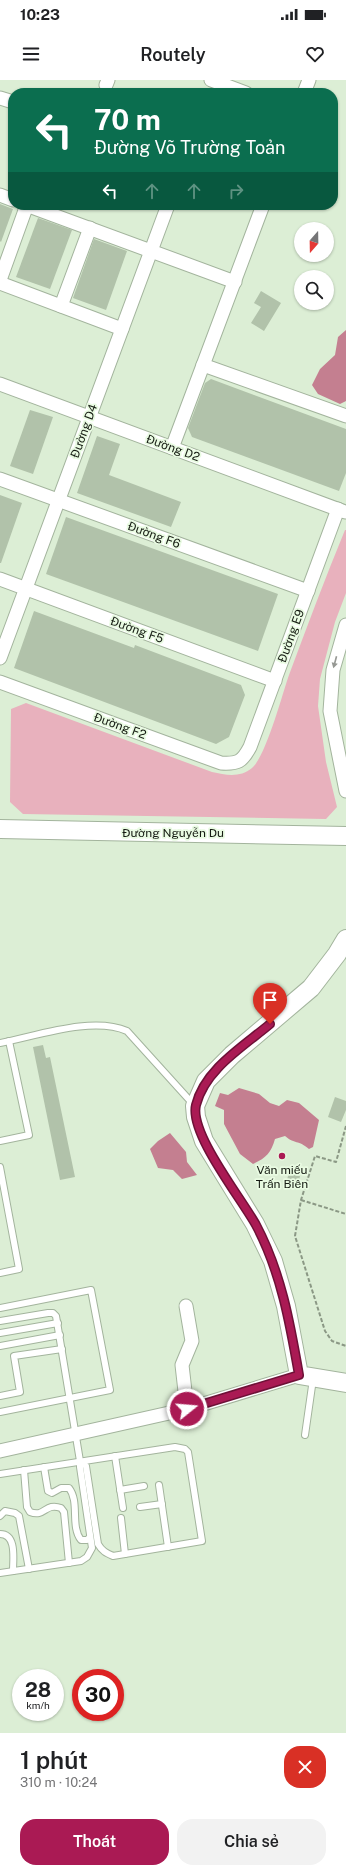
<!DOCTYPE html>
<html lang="vi">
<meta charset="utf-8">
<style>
body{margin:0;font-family:"Public Sans",sans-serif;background:#f2f2f2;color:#202124;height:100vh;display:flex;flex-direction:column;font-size:15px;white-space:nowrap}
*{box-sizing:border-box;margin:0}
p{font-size:13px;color:#757577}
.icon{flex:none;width:22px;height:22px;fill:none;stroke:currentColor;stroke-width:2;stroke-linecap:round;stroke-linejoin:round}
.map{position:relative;height:1653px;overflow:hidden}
.panel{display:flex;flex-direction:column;background:#fff;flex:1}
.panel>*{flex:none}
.hud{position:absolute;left:8px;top:8px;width:330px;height:122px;border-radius:16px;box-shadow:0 1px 3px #0004;background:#0b6e4f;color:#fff;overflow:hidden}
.needle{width:26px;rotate:200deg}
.controls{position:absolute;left:294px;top:142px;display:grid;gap:8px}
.controls a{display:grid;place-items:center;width:40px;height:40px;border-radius:50%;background:#fff;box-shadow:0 1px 3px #0004;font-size:20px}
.speed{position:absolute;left:12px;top:1589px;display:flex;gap:8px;font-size:20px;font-weight:700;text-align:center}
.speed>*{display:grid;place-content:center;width:52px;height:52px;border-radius:50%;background:#fff;box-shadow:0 1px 3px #0004;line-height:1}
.speed small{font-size:10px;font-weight:400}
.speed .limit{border:6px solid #d22;background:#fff;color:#111}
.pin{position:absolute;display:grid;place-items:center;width:34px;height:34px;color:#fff;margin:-41px -17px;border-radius:50% 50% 50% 0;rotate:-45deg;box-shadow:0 0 4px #0007}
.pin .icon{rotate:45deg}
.me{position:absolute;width:44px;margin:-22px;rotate:73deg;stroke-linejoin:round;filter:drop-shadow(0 0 3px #0008)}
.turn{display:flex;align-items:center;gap:14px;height:84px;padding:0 20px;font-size:18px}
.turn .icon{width:52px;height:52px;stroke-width:2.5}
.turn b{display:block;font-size:28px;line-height:34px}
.lanes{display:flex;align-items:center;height:38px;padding:0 20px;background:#0003;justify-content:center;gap:20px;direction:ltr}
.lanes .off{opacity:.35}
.round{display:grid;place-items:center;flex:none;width:42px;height:42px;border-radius:16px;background:#f2f2f2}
.summary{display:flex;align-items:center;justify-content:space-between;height:68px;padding:0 20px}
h1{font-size:24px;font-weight:600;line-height:30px}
.primary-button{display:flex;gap:8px;margin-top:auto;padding:8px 20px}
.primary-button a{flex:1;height:46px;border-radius:16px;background:#aa1a54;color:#fff;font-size:16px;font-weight:600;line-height:46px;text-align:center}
.primary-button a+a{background:#f2f2f2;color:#202124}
.status{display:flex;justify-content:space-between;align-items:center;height:28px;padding:0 20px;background:#fff;direction:ltr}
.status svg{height:11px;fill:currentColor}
header{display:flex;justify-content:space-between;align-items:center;height:52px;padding:0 20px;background:#fff;font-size:18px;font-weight:600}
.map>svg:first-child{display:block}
</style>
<div class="status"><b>10:23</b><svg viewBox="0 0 49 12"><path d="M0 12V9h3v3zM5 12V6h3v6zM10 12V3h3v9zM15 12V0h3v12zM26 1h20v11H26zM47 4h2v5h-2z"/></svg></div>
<header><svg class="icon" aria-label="menu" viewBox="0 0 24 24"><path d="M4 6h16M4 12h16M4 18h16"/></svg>Routely<svg class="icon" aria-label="heart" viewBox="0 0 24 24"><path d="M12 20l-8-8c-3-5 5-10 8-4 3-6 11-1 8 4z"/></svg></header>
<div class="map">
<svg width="346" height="1653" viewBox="0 0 346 1653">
<rect width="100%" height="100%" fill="#dceed5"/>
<path fill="#e8b1bd" d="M345 450H346V513L335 542 320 599 318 626 326 682 337 727 326 739 23 734 10 722 11 629 26 623 212 692C226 695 240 698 252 688 266 676 282 615 289 595 307 547 325 498 345 450Z"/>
<g fill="#c47f90">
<path d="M346 250V321L340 324 318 314 312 305 320 289 335 275 338 257Z"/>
<path d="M239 1008 259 1014 270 1023 279 1026 287 1020 299 1023 319 1040 313 1067 309 1069C299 1060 294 1064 285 1056L275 1059C271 1073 266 1078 253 1084L240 1074 224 1044V1030L215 1026 220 1013 228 1015Z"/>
<path d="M170 1053 186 1072 187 1082 197 1095 182 1099 173 1090 158 1088 150 1069 158 1061Z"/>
</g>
<g fill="#b1c2aa">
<path d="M0 124 13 129 1 162 0 161Z"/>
<path d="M38 138 72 150 50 209 16 197Z"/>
<path d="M94 159 127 171 106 230 73 218Z"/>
<path d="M261 211 281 223 264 251 251 243 261 227 254 223Z"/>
<path d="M211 299 346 349V393L339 411 192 357 188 348 205 303Z"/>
<path d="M30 330 53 337 33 394 10 386Z"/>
<path d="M97 356 120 364 109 395 181 422 171 447 77 413Z"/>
<path d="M0 415 22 423 1 483H0Z"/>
<path d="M66 437 278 514 258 571 46 494Z"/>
<path d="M34 531 134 568 135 565 241 605 245 615 229 657 216 664 14 588Z"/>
<path d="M43 965 46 978 50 977 75 1097 60 1100 33 967Z"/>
<path d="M335 1017 346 1021V1030L341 1042 328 1037Z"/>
<path d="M289 1093 300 1096 297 1109 285 1106Z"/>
</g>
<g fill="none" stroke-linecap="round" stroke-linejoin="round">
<g stroke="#a3b49d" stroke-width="8">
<g id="service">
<path d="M0 963C37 956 92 936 127 951L193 1024"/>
<path d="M0 1061 29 1055 9 961"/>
<path d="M0 1087 19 1189 0 1193"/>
<path d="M0 1228 91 1210 110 1310 0 1332"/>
<path d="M0 1241 48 1233H53L56 1236 80 1381V1387L92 1468 87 1477 81 1481 0 1493"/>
<path d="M0 1253 58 1243"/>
<path d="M0 1266 60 1255"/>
<path d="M0 1316 20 1312 14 1276 62 1269"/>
<path d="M305 1355 313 1299"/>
<path d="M115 1376 123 1428"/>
<path d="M44 1387 48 1411 52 1413 61 1408H69C80 1422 70 1446 81 1460H87L90 1457"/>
<path d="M24 1390 27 1427 30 1432C45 1438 45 1422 61 1428L64 1432 69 1483"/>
<path d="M0 1394 175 1367 185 1369 188 1372 202 1461 113 1476C106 1473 102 1471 98 1464L86 1386 80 1381"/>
<path d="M159 1405 168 1467"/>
<path d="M120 1410 144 1406"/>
<path d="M140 1427 162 1424"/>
<path d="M0 1436 5 1431 15 1433 19 1436 29 1489"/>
<path d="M121 1438 125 1474"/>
<path d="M0 1454C17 1454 13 1479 13 1491"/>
</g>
</g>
<g stroke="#a3b49d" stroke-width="15">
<g id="minor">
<path d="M211 0 246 13"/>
<path d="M106 5 108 0"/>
<path d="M304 13 309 0"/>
<path d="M0 18 13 22"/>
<path d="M0 115 13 120"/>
<path d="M26 125 235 202"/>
<path d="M0 200 27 125"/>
<path d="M0 203 122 249"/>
<path d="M61 226 90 148"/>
<path d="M203 285 346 336"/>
<path d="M0 304 345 432"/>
<path d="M172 368 263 125"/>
<path d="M0 399 308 511"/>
<path d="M0 499 275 601"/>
<path d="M346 545 333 590 330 631 346 711"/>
<path d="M0 578 168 125"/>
<path d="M0 602 221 683C238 684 242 682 250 667L338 429"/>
<path d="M186 1226 192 1261 182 1285 187 1329"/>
<path d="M0 1371 187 1329 299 1295"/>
</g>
</g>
<g stroke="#a3b49d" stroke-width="20">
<g id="secondary">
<path d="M0 749 346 756"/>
<path d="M346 859 337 874 311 908 232 975 206 1001 195 1026 196 1037 204 1061 255 1144 273 1181 286 1226 299 1295 346 1303"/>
</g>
</g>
<g stroke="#8b9885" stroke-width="2" stroke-dasharray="4 2" stroke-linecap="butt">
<path d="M346 1046 336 1082 315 1076 301 1120 295 1156 325 1251 332 1261 346 1266"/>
<path d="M301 1120 346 1134"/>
</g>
<use href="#service" stroke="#fff" stroke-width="6"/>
<use href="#minor" stroke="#fff" stroke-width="13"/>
<use href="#secondary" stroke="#fff" stroke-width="18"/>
</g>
<defs><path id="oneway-solid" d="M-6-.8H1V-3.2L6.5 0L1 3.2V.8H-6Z"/></defs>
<use fill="#969894" href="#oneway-solid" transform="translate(335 582) rotate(105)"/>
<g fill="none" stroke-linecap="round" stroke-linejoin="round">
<g stroke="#6e1137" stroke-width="10">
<path id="route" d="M187 1329 299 1295C290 1243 281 1192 256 1145 241 1118 189 1053 196 1025 205 989 244 966 270 944"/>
</g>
<use href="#route" stroke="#aa1a54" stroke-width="7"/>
</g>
<circle fill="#aa1a54" stroke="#e9fbe2" stroke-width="1.5" cx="282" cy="1076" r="4"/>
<g text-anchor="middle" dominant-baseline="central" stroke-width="3.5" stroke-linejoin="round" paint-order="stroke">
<g font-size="12" fill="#151b12" stroke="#e9fbe2">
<text transform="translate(84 351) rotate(-70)">Đường D4</text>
<text transform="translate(173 368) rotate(20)">Đường D2</text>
<text transform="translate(154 455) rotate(20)">Đường F6</text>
<text transform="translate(137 550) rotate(20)">Đường F5</text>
<text transform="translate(291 556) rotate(-70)">Đường E9</text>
<text transform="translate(120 646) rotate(20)">Đường F2</text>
<text x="173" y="753">Đường Nguyễn Du</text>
</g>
<g font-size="12" fill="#151b12" stroke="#e9fbe2">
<text x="282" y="1090">Văn miếu<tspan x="282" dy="14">Trấn Biên</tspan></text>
</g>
</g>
</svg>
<div class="controls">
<a><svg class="needle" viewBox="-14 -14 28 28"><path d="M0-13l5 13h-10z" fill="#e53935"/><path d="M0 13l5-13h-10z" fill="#757577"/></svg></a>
<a><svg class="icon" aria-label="search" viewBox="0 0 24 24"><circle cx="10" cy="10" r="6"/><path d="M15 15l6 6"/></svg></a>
</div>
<div class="speed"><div>28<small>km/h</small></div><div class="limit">30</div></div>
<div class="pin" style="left:270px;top:944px;background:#d93025"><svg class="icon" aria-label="arrive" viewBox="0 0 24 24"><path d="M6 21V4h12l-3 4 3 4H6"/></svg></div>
<svg class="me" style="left:187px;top:1329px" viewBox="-20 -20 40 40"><circle r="17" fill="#aa1a54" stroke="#fff" stroke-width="3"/><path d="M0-11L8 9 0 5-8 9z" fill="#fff"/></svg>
<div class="hud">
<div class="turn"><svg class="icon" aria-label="left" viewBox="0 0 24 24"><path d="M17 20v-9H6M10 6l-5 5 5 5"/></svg><div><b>70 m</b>Đường Võ Trường Toản</div></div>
<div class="lanes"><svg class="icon" aria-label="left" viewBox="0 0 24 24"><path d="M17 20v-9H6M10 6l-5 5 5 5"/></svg><svg class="icon off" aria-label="ahead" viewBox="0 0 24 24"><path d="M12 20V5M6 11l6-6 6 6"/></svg><svg class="icon off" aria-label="ahead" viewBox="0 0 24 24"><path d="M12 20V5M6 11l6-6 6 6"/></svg><svg class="icon off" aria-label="right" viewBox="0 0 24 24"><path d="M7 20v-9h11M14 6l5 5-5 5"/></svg></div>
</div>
</div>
<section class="panel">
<div class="summary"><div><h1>1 phút</h1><p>310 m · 10:24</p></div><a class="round" style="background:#d93025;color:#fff"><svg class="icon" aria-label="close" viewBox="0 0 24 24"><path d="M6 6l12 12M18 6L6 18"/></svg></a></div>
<div class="primary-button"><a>Thoát</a><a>Chia sẻ</a></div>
</section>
